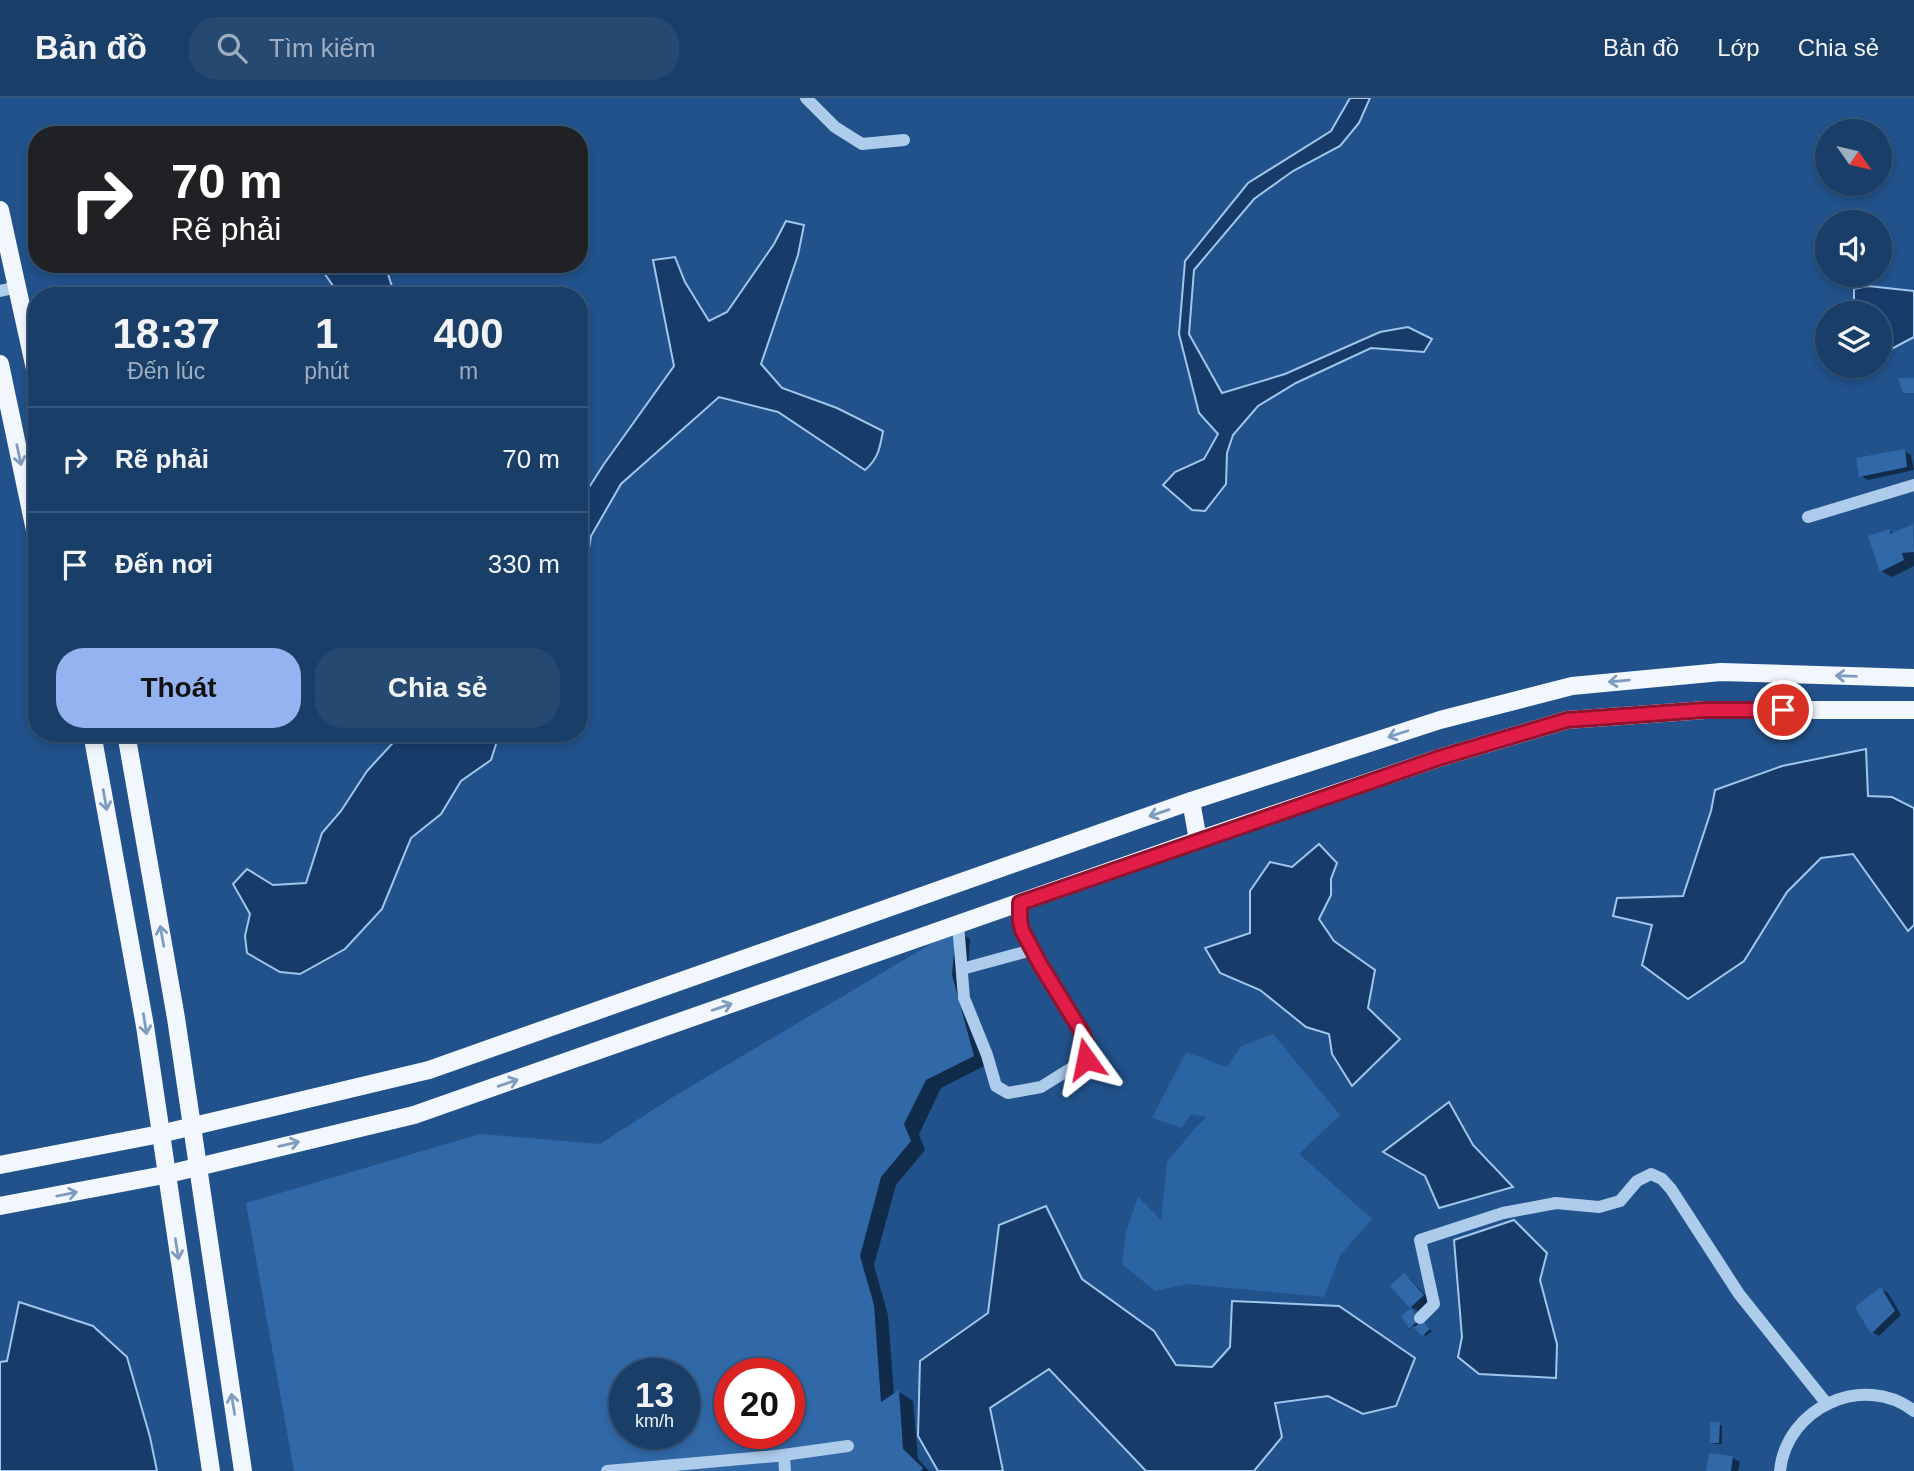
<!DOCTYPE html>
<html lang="vi">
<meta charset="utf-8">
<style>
body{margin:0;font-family:Arial,sans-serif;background:#264971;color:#f1f3f6;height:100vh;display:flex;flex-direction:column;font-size:26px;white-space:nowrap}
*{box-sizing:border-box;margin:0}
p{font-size:23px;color:#9faec0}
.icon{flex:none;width:38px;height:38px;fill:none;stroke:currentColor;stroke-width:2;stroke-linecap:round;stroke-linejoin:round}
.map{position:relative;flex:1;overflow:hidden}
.details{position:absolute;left:28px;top:189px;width:560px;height:455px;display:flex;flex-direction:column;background:#193e68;border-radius:28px;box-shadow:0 4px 10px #0003,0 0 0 2px #37577c}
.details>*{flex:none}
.top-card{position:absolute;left:28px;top:28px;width:560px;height:147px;border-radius:28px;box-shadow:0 4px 10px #0003,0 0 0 2px #37577c;background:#202124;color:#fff;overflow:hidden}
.needle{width:46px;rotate:124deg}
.controls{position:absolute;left:1815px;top:21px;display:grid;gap:14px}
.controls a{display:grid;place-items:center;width:77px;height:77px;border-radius:50%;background:#193e68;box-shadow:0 4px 10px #0003,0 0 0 2px #37577c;font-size:35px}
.speed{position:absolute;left:609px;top:1260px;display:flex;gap:14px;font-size:35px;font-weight:700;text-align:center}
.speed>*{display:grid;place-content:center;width:91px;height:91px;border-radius:50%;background:#193e68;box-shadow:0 4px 10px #0003,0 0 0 2px #37577c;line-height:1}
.speed small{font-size:18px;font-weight:400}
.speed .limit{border:10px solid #d22;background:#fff;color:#111}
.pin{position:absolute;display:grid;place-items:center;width:60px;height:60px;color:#fff;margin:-30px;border:4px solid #fff;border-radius:50%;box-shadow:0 2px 7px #0007}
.me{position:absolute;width:77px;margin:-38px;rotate:348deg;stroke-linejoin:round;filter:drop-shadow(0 0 5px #0008)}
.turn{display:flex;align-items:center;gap:24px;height:147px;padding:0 28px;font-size:32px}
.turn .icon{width:91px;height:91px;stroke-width:2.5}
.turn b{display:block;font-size:49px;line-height:60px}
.eta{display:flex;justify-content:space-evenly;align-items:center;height:119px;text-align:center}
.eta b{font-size:42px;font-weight:800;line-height:49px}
.cta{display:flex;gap:14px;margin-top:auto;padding:14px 28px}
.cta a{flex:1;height:80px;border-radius:28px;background:#95b2f1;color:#111;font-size:28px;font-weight:800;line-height:80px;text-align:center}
.cta a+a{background:#264971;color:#f1f3f6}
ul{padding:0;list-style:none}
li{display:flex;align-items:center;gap:21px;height:105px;padding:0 28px;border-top:2px solid #37577c}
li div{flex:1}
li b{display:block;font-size:26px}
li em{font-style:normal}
header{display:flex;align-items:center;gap:42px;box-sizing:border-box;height:98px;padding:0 35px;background:#193e68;border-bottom:2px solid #37577c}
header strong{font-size:33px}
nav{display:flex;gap:38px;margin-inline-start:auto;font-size:24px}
.search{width:490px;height:63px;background:#264971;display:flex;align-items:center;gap:18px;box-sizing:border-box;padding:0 24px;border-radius:28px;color:#9faec0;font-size:26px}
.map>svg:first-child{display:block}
</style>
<header>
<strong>Bản đồ</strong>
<div class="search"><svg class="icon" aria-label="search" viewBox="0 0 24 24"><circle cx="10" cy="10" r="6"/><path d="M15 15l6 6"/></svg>Tìm kiếm</div>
<nav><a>Bản đồ</a><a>Lớp</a><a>Chia sẻ</a></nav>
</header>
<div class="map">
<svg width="1914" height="1373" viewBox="0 0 1914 1373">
<rect width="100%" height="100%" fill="#21528b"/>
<path fill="#2b64a3" d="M1273 936 1340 1017 1299 1056 1372 1121 1341 1156 1324 1199 1187 1186 1155 1193 1122 1166 1126 1134 1138 1099 1161 1122 1167 1064 1196 1029 1207 1019 1191 1016 1182 1030 1152 1020 1186 954 1227 969 1241 948Z"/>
<g fill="#173c6a" stroke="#a1c6ec" stroke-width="2">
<path d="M1350 0H1370L1359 25 1340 48 1293 73 1254 101 1194 172 1189 236 1222 295 1285 276 1380 234 1408 229 1432 241 1424 254 1371 250 1296 285 1258 308 1233 337 1227 355 1226 386 1205 413 1192 412 1163 387 1175 374 1204 361 1218 336 1199 315 1179 236 1185 163 1248 85 1331 33Z"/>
<path d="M786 123 804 127 798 157 761 266 782 290 837 310 883 333C880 350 878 361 865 372L778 314 719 299 621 386 591 438 587 463 579 471V405L604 366 674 268 653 162 675 159 685 184 709 223 727 214 774 146Z"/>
<path d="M318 166H382L387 173 395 198H340Z"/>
<path d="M1868 188 1914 193V239L1880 257V215H1854V191Z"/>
<path d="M402 635H503L497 643 491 662 461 683 441 716 411 740 382 811 345 851 300 876 280 874 247 855 245 838 250 816 233 786 247 771 273 787 306 785 322 735 341 713 367 673Z"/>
<path d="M1866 651 1868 698 1892 699 1914 710V827L1908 833 1853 756 1821 760 1787 794 1744 863 1688 901 1642 867 1652 827 1613 818 1617 800 1683 798 1711 713 1715 692 1782 668Z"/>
<path d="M1319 746 1337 765 1331 781V797L1319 821 1334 843 1375 872 1368 910 1400 941 1352 988 1332 956 1329 936 1306 929 1260 892 1220 875 1205 850 1250 835V793L1270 764 1292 769Z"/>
<path d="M1449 1004 1473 1047 1513 1089 1439 1110 1425 1078 1383 1054Z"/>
<path d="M1046 1108 1082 1181 1154 1233 1176 1267 1212 1269 1230 1249 1232 1203 1339 1208 1415 1260 1396 1308 1363 1316 1328 1298 1275 1305 1282 1339 1254 1373H1146L1049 1271 990 1310 1003 1373H938L918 1338 920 1263 988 1215 999 1127Z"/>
<path d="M1514 1122 1547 1155 1540 1182 1557 1246 1556 1280 1479 1276 1458 1259 1462 1239 1454 1142Z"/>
<path d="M19 1204 93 1228 127 1259 150 1339 157 1373H0V1264L7 1263Z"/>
</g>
<g fill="#0007" fill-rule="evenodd">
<path d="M1904 353 1911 357 1914 372 1868 382 1861 378Z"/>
<path d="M1913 428 1914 468 1892 479 1881 473 1889 433 1895 436Z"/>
<path d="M956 833 970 841 967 886 988 966 941 990 919 1036 925 1052 896 1087 874 1167 888 1217 894 1297 899 1294 913 1303 918 1361 929 1373H296L600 1048ZM625 1276H684V1335H625ZM730 1276H789V1335H730Z"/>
<path d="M1405 1178 1411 1182 1430 1202 1418 1213 1411 1209Z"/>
<path d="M1881 1191 1888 1195 1901 1217 1879 1238 1872 1234Z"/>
<path d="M1412 1212 1432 1233 1426 1238 1415 1228H1410L1403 1218Z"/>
<path d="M1719 1326 1722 1328V1346H1714L1711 1344Z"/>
<path d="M1733 1360 1740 1364 1738 1373H1708Z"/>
</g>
<g fill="#3169a8" fill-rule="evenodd">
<path d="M1898 280H1914V295H1903Z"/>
<path d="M1905 351 1907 369 1859 379 1856 360Z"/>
<path d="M1913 426 1914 454 1902 455 1904 462 1880 474 1868 438 1890 431V436Z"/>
<path d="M956 831 952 877 974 958 926 982 904 1026 911 1043 881 1079 860 1158 874 1207 881 1304 899 1292 903 1351 923 1370 921 1373H294L246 1105 480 1036 600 1046 673 999ZM625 1276H684V1335H625ZM730 1276H789V1335H730Z"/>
<path d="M1404 1175 1424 1197 1410 1210 1390 1188Z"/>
<path d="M1881 1189 1895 1213 1871 1236 1855 1209Z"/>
<path d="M1411 1210 1420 1222 1409 1230 1401 1218Z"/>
<path d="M1422 1222 1430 1231 1422 1238 1414 1230Z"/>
<path d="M1710 1324H1720L1719 1345H1710Z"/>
<path d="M1709 1355 1733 1358 1731 1373H1706Z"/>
</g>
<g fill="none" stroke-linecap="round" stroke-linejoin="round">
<g stroke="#adcbeb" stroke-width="12">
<path d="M806 0 835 29 862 46 904 42"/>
<path d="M0 193 18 189"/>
<path d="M1808 419 1914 387"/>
<path d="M958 826 964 900 987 957 996 988 1008 995 1041 989 1086 961 1088 951 1083 936 1048 879 1022 832 1020 823V805"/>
<path d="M962 871 1032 852"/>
<path d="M1420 1220 1434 1206 1420 1142 1503 1115 1556 1105 1599 1109 1620 1103 1637 1083 1651 1076 1662 1081 1671 1091 1739 1196 1827 1306"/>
<path d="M784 1357 785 1373"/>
<path d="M607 1373 776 1358 848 1348"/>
<path d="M1780 1373C1786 1310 1863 1274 1914 1313"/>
</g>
<g stroke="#f2f7fe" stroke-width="18">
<path d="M0 112 37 280"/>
<path d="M0 266 37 442"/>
<path d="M92 635 145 928 211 1373"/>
<path d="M126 635 176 920 243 1373"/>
<path d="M1191 703 1198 742"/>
<path d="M0 1067 160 1036 429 972 1191 703 1440 622 1572 588 1721 574 1914 580"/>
<path d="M0 1108 164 1077 414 1017 1198 742 1439 660 1567 622 1705 612H1914"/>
</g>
</g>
<defs><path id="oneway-shaft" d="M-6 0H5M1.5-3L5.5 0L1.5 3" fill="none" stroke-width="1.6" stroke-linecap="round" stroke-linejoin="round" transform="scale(1.75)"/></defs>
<g stroke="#7f9cbf">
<use href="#oneway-shaft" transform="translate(19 357) rotate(78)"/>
<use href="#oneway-shaft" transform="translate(1846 578) rotate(-178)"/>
<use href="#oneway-shaft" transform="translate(1619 583) rotate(175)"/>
<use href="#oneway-shaft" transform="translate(1398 636) rotate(162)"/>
<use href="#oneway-shaft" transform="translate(105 702) rotate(80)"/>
<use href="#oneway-shaft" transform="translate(1159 715) rotate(161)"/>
<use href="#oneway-shaft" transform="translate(162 838) rotate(-100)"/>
<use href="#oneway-shaft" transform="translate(722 909) rotate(-19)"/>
<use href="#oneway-shaft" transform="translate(145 926) rotate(81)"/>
<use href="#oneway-shaft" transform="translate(508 985) rotate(-19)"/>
<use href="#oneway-shaft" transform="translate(289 1046) rotate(-13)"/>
<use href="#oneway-shaft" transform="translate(67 1096) rotate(-11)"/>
<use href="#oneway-shaft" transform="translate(177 1151) rotate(81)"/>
<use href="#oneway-shaft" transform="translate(233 1306) rotate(-99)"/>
</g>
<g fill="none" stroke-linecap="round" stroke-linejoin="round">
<g stroke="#92132f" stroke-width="18">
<path id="route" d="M1086 961 1088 951 1083 936 1040 866 1022 832 1020 823V805L1439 660 1567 622 1705 612H1783"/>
</g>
<use href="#route" stroke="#e11d48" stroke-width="12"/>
</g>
</svg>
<div class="controls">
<a><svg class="needle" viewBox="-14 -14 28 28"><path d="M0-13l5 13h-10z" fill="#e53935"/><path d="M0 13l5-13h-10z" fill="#9faec0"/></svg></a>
<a><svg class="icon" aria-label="sound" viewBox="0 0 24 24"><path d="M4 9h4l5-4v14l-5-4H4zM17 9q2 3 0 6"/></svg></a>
<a><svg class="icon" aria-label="layers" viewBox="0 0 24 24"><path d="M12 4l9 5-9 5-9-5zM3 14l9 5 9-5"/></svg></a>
</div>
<div class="speed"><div>13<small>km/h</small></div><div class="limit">20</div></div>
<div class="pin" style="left:1783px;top:612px;background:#d93025"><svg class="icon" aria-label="arrive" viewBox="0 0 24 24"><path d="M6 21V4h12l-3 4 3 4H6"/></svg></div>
<svg class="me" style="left:1086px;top:961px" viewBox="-20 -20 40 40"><path d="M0-17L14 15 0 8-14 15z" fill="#e11d48" stroke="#fff" stroke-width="4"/></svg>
<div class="top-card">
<div class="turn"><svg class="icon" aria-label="right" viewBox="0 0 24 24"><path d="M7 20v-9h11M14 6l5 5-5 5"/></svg><div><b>70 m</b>Rẽ phải</div></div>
</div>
<section class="details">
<div class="eta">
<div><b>18:37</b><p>Đến lúc</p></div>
<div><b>1</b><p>phút</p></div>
<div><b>400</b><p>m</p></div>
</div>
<ul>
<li><svg class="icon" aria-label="right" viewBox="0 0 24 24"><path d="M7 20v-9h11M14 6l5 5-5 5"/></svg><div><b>Rẽ phải</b></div><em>70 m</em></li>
<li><svg class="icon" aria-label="arrive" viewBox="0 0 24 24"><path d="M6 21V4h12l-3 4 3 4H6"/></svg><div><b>Đến nơi</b></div><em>330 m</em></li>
</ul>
<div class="cta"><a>Thoát</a><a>Chia sẻ</a></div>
</section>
</div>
